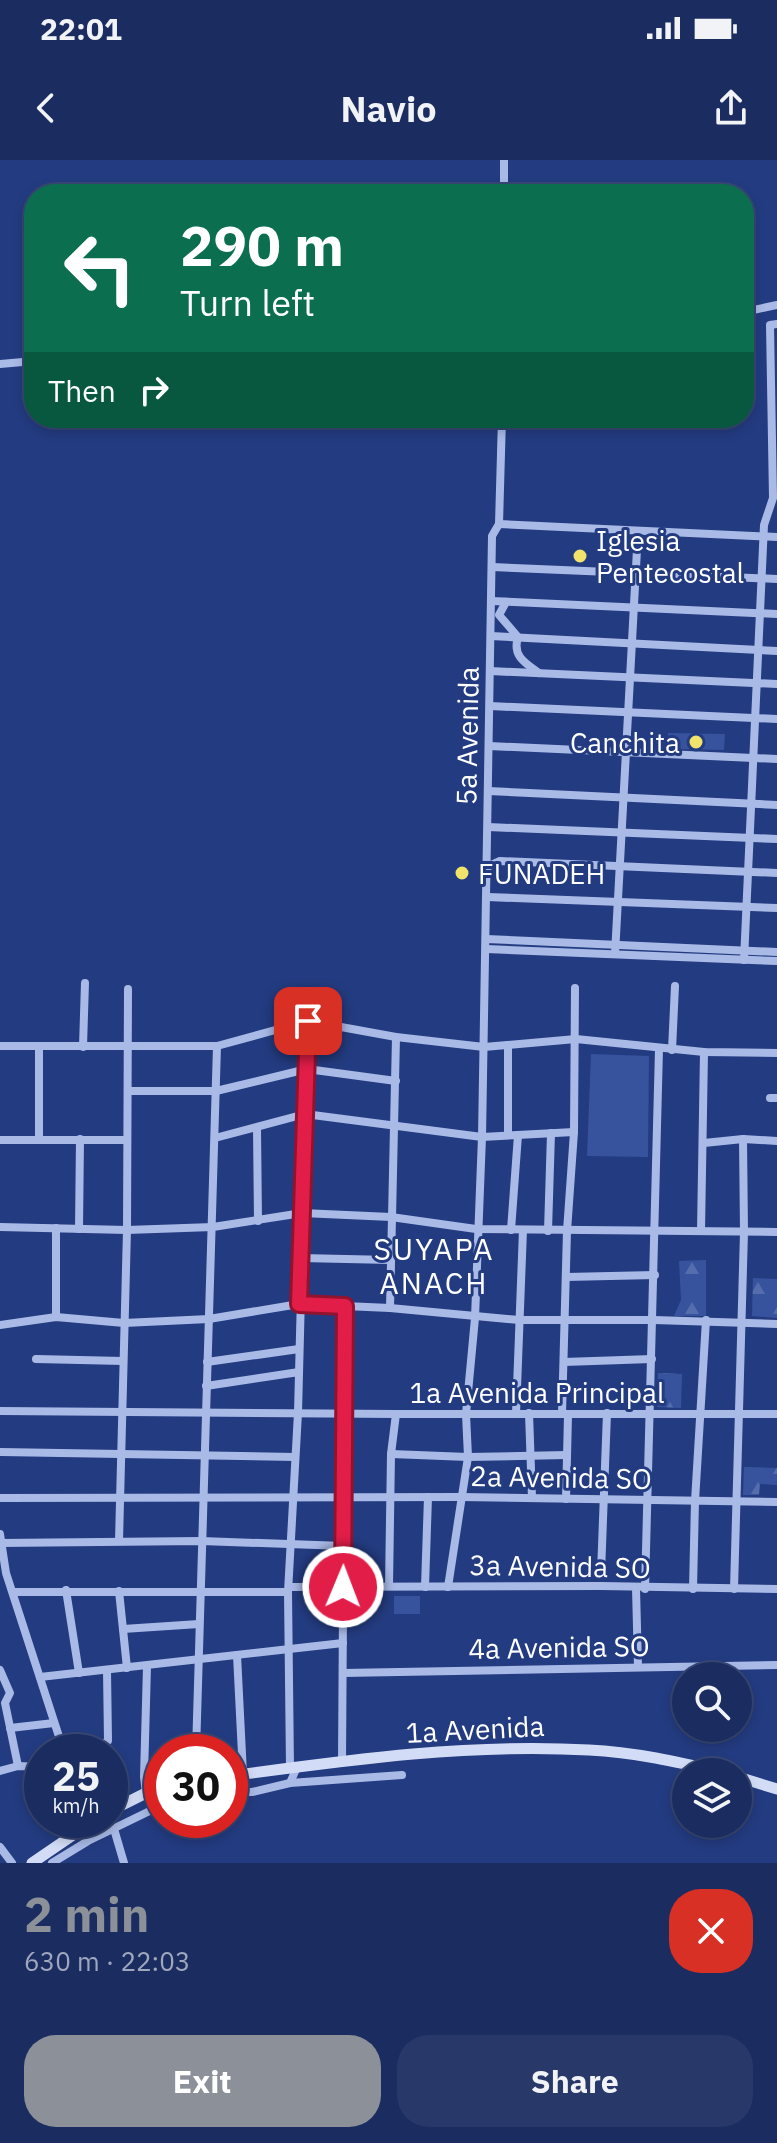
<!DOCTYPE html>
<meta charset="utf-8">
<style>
body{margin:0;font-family:"IBM Plex Sans",sans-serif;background:#273869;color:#f1f3f6;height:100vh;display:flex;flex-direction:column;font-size:30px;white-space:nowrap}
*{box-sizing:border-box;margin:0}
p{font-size:26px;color:#9fa7bd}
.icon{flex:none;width:44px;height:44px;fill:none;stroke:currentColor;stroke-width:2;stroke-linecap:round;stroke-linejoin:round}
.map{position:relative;height:1703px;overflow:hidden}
.side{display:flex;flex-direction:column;background:#1a2c60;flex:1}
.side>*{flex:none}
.guide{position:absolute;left:24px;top:24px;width:730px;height:244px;border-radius:32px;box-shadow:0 4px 12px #0003,0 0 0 2px #384875;background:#0b6e4f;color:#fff;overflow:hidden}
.fabs{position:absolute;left:672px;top:1502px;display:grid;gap:16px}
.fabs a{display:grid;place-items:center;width:80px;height:80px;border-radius:50%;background:#1a2c60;box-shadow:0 4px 12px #0003,0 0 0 2px #384875;font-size:40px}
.speed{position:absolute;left:24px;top:1574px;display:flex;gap:16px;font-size:40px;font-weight:700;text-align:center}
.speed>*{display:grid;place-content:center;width:104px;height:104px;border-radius:50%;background:#1a2c60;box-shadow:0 4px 12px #0003,0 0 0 2px #384875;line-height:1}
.speed small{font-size:20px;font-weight:400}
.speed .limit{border:12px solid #d22;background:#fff;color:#111}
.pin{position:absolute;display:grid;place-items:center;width:68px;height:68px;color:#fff;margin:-34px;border-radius:16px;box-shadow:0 4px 12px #0006}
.me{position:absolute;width:88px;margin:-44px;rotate:1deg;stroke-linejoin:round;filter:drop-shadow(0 0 6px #0008)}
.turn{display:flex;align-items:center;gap:28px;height:168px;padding:0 24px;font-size:36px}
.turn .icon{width:104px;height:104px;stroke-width:2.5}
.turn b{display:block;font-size:56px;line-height:68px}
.then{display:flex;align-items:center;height:76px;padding:0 24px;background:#0003;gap:16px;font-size:30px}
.round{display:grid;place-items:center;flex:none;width:84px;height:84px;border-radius:32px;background:#273869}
.overview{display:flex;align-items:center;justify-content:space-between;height:136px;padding:0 24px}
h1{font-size:48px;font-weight:700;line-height:60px;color:#8c9099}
.cta{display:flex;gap:16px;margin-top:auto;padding:16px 24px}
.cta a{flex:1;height:92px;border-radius:32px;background:#8c9099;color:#fff;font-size:32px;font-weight:700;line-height:92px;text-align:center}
.cta a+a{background:#273869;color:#f1f3f6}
.status{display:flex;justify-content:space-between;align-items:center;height:56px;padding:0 40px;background:#1a2c60;direction:ltr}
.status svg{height:22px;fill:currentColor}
header{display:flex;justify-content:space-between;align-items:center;height:104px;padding:0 24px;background:#1a2c60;font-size:36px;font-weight:700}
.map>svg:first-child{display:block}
</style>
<div class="status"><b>22:01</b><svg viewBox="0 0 49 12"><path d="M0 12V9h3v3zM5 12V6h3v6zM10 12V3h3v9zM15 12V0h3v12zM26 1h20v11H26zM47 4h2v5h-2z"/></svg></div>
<header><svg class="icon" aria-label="back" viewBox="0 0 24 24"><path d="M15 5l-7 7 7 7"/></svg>Navio<svg class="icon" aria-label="share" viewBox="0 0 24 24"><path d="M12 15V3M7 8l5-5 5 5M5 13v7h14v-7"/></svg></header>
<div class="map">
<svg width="777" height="1703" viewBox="0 0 777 1703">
<defs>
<pattern id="forest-firs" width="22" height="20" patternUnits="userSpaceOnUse" patternTransform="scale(2)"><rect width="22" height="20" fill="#37539e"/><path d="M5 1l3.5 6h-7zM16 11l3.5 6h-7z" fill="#556dad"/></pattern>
</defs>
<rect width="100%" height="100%" fill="#233b80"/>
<g fill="#37539e">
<path d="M668 573 725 574 724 590 668 589Z"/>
<path d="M591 894 649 896 648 997 587 996Z"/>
<rect x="394" y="1436" width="26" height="18"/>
</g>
<g fill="url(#forest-firs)">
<path d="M706 1100V1156H674L681 1140 679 1101Z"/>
<path d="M753 1118 777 1119V1158L752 1156Z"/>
<path d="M658 1213 682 1214 681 1248 657 1247Z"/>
<path d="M744 1307 777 1308V1325L760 1324 759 1335H743Z"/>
</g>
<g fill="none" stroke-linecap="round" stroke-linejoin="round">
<g stroke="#a9bae7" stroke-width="8">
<path d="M504 0V34"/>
<path d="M744 152 777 145"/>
<path d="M0 204 34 201"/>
<path d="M499 364 777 377"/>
<path d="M492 407 777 419"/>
<path d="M491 441 777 454"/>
<path d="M506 442 499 455 518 477C512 496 525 503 539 513"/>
<path d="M491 476 777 491"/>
<path d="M490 511 777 524"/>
<path d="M490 546 777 559"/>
<path d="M489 586 777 599"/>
<path d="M488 631 777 645"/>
<path d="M488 667 777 679"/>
<path d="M487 707 500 701 777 713"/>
<path d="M487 737 777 748"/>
<path d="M486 779 777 792"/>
<path d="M486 789 777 801"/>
<path d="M615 794 638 371"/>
<path d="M744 800 764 365 773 338 770 165 777 164"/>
<path d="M0 886H217L308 861 396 877 484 887 576 879 704 892 777 893"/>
<path d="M39 886V980"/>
<path d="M83 887 85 823"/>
<path d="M672 890 675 826"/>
<path d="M128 931H216L307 909 396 921"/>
<path d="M770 938H777"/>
<path d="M257 968 258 1061"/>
<path d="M508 975V885"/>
<path d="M215 978 305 954 482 977 574 972"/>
<path d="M0 980H126"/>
<path d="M704 983 743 979 777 981"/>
<path d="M0 1067 127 1070 213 1067 302 1053 391 1057 476 1069 777 1072"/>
<path d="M79 1069 80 979"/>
<path d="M511 1070 518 975"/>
<path d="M548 1071 551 973"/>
<path d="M701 1071 704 892"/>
<path d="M301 1098 391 1100"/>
<path d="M566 1117 655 1115"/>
<path d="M390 1148 396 877"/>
<path d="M56 1157V1068"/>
<path d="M0 1165 56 1157 124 1163 209 1159 299 1144 390 1148 519 1160H654L777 1164"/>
<path d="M36 1199 123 1201"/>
<path d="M207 1202 299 1189"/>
<path d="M564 1202 652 1199"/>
<path d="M206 1226 299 1212"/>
<path d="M0 1251 396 1254H777"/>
<path d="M529 1253 532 1338"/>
<path d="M516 1254 523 1070"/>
<path d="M562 1254 567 1071 574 972 575 828"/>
<path d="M0 1292 295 1297"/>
<path d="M391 1294 468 1297 566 1295"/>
<path d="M0 1338 461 1337 777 1342"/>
<path d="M566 1339 568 1255"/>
<path d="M0 1374 6 1413 64 1592"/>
<path d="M119 1381 127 1070 128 829"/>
<path d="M0 1383 201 1381 344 1386"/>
<path d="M601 1413 607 1253"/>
<path d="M389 1426 391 1294 396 1254"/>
<path d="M289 1427 601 1426 777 1429"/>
<path d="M425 1427 428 1337"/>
<path d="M448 1427 468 1297 466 1254 475 1158 482 977 492 376 499 364 502 258"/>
<path d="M636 1428 638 1507"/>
<path d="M645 1429 659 889"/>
<path d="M693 1429 695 1341 706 1160"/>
<path d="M734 1429 744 1072 743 979"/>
<path d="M66 1430 79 1513"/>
<path d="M119 1431 127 1508"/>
<path d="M14 1432H288"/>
<path d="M123 1469 199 1464"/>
<path d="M237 1495 243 1614"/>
<path d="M0 1510 10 1533 5 1543 18 1606"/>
<path d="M343 1513 777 1505"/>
<path d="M40 1517 343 1483"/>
<path d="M10 1568 54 1563"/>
<path d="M88 1592 108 1581 107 1510"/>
<path d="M196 1592 217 886"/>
<path d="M342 1603 345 1146"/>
<path d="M290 1608 288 1432 298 1253 308 861"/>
<path d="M0 1611 18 1606 42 1607"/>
<path d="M290 1623 402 1615"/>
<path d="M230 1632H252L290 1623 297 1607"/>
<path d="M146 1633 144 1617 147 1506"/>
<path d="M114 1669 124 1703"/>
<path d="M0 1687 12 1703"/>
<path d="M52 1703 88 1681 162 1645"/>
</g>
<g stroke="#d3dcf6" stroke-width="11">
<path d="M230 1616C348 1600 469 1583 589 1590 634 1592 678 1602 721 1612"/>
<path d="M738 1617 777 1629"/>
<path d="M110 1651 146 1633 162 1628"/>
<path d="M32 1703 95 1660"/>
</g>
</g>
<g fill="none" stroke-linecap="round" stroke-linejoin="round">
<g stroke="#92132f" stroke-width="20">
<path id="route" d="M308 861 299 1144 345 1146 343 1427"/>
</g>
<use href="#route" stroke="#e11d48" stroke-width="14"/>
</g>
<g fill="#f2e36b" stroke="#233b80" stroke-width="3">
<circle cx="580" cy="396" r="8"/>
<circle cx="696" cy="582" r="8"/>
<circle cx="462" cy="713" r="8"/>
</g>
<g text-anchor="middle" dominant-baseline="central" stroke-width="6" stroke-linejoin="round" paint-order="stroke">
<g font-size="28" fill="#fff" stroke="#233b80" text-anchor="start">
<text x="596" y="380">Iglesia<tspan x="596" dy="32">Pentecostal</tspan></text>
<text x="680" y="582" text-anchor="end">Canchita</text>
<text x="478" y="713">FUNADEH</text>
</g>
<g font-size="28" fill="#fff" stroke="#233b80">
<text transform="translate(467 576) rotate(-89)">5a Avenida</text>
<text x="537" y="1232">1a Avenida Principal</text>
<text transform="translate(561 1317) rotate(1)">2a Avenida SO</text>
<text transform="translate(560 1406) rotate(1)">3a Avenida SO</text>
<text transform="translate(559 1487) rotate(-1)">4a Avenida SO</text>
<text transform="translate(475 1569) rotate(-3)">1a Avenida</text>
</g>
<g font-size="30" letter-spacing="2" fill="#fff" stroke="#233b80">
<text x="434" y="1088">SUYAPA<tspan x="434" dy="34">ANACH</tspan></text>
</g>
</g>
</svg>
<div class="fabs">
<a><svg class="icon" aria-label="search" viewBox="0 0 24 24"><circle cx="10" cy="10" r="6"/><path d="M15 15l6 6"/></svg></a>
<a><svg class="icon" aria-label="layers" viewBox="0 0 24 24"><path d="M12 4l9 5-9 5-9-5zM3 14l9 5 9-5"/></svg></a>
</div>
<div class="speed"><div>25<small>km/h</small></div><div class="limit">30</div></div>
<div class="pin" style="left:308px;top:861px;background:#d93025"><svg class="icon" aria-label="arrive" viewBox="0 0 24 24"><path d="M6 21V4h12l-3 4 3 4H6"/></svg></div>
<svg class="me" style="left:343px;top:1427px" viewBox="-20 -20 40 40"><circle r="17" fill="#e11d48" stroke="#fff" stroke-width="3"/><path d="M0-11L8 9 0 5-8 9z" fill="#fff"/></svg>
<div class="guide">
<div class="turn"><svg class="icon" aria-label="left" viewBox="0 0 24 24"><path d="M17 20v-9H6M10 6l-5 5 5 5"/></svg><div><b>290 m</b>Turn left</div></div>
<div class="then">Then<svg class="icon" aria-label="right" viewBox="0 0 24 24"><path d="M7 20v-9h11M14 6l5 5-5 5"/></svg></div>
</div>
</div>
<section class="side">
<div class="overview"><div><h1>2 min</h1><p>630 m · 22:03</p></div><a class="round" style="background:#d93025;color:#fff"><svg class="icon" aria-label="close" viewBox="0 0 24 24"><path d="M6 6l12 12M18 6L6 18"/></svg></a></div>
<div class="cta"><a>Exit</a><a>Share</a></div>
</section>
